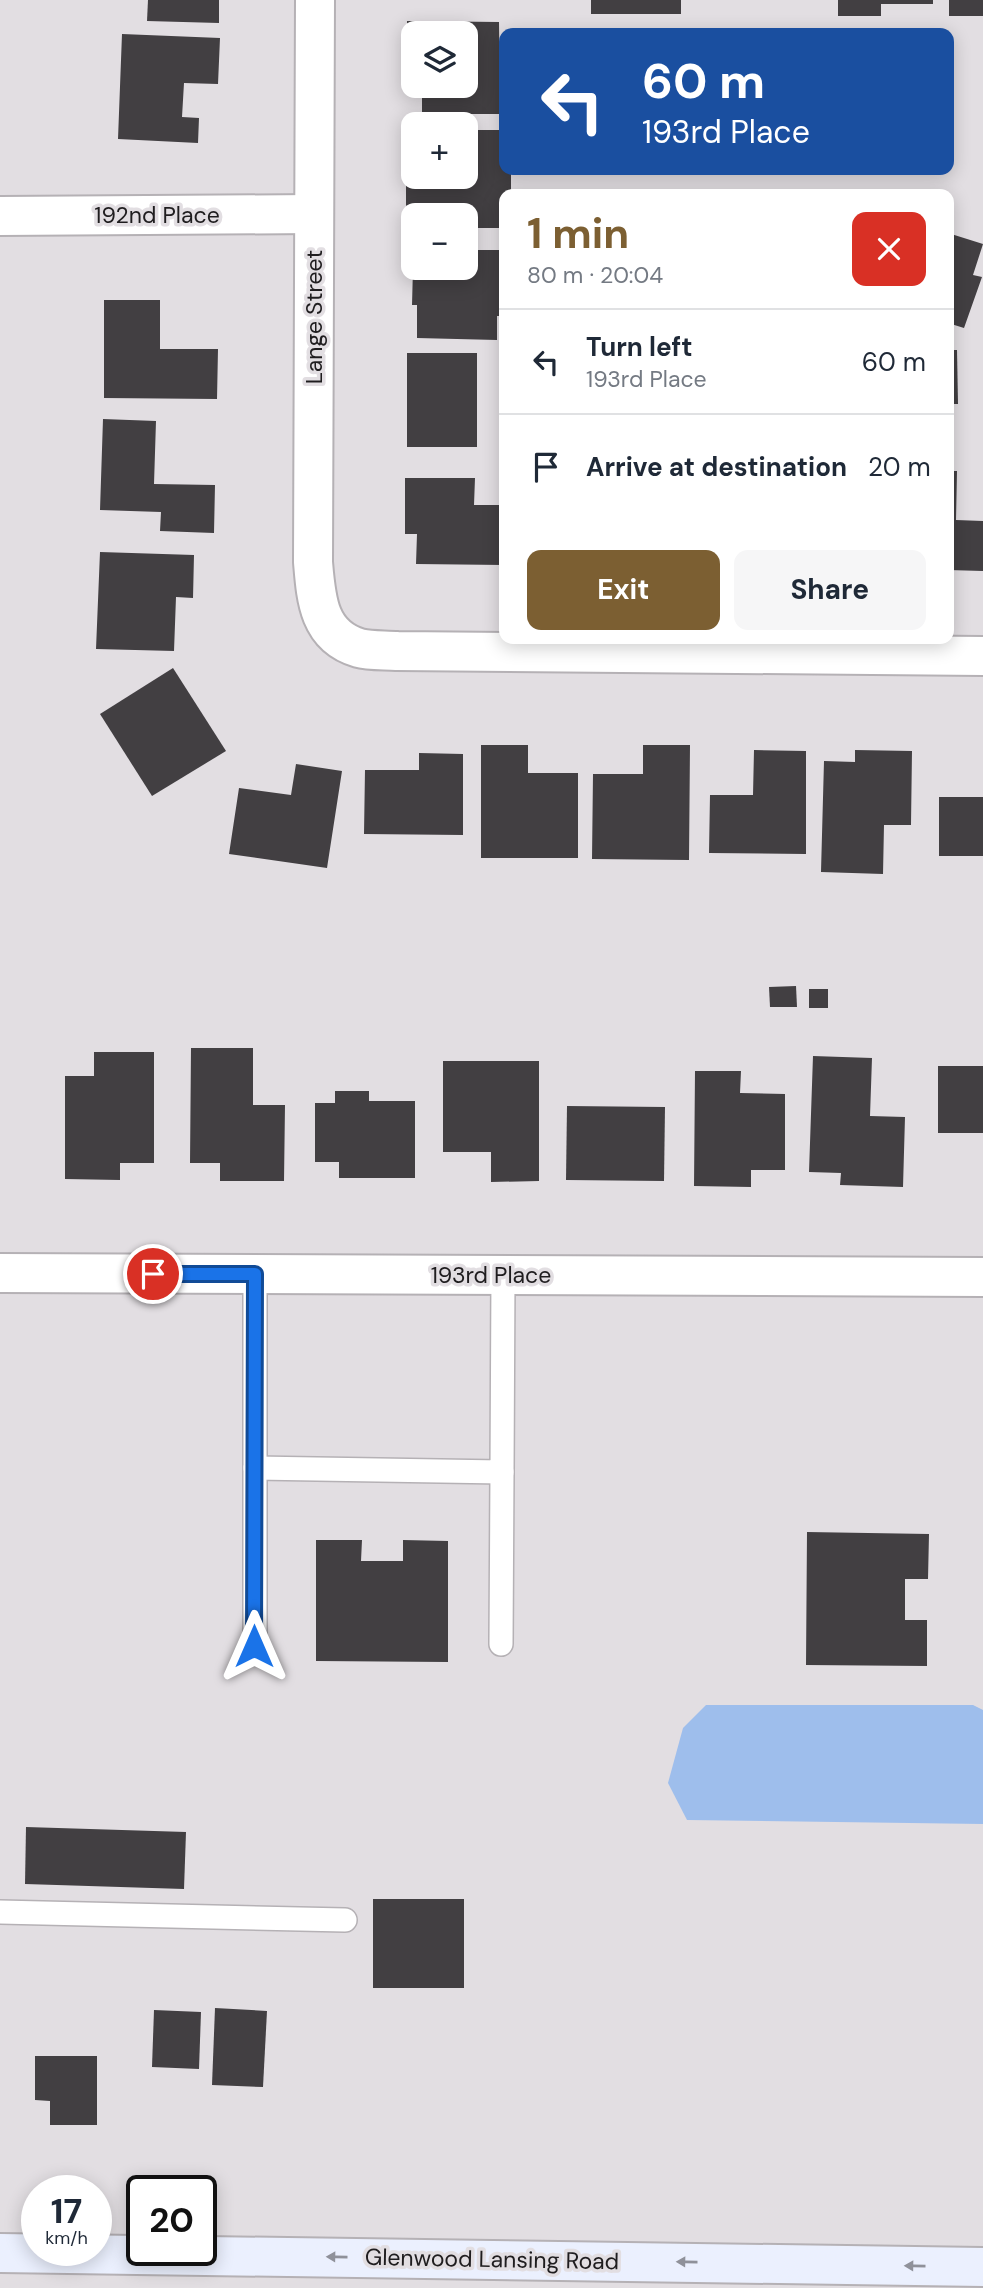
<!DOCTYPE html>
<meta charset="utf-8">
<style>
body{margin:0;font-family:"DM Sans",sans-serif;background:#f6f6f7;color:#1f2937;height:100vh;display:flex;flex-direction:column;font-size:26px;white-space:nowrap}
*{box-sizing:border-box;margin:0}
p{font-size:23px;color:#747a83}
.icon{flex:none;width:38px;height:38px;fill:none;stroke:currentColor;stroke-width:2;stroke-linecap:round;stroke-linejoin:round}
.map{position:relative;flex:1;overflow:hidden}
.side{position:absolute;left:499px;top:189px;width:455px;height:455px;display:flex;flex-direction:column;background:#fff;border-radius:14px;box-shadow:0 4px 18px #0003}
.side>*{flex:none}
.banner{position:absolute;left:499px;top:28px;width:455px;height:147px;border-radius:14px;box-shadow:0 4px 18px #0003;background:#1a4fa0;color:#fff;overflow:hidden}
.tools{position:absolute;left:401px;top:21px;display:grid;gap:14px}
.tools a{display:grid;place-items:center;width:77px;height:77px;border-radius:14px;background:#fff;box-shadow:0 4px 18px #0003;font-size:35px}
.speed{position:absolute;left:21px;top:2175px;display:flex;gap:14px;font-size:35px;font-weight:700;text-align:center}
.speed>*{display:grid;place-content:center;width:91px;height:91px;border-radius:50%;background:#fff;box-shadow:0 4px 18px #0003;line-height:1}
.speed small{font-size:18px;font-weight:400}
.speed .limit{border:4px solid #111;border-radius:10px;background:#fff;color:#111}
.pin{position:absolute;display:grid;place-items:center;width:60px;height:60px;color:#fff;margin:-30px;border:4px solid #fff;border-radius:50%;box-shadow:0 2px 7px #0007}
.me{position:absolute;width:77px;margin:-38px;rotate:0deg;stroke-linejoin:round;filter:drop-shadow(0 0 5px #0008)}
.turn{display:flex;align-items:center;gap:24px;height:147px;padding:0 28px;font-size:32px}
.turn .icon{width:91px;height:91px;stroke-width:2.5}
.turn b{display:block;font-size:49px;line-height:60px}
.round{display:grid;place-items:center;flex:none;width:74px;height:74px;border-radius:14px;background:#f6f6f7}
.overview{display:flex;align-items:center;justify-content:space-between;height:119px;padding:0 28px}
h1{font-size:42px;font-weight:700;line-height:52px;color:#7c5f32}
.action{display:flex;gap:14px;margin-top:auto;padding:14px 28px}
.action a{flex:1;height:80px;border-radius:14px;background:#7c5f32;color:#fff;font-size:28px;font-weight:700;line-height:80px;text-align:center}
.action a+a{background:#f6f6f7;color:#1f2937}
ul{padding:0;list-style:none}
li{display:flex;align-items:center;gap:21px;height:105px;padding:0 28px;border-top:2px solid #e0e1e3}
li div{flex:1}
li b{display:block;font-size:26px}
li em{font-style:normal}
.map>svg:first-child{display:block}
</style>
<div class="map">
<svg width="983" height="2288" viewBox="0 0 983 2288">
<rect width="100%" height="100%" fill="#e2dee2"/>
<path fill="#9ebeec" d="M706 1705H973L983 1710V1824L687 1820 668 1783 683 1728Z"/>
<g fill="#423f42">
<path d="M148 0H219V23L147 21Z"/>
<rect x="591" y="0" width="90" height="14"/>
<path d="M838 0H933V4H881V16H838Z"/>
<rect x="949" y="0" width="34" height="16"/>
<path d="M407 21 499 22 500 114H422V86H466V33H413V81H408Z"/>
<path d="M122 34 220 38 218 84 184 83 182 117 199 118 198 143 118 139Z"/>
<path d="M466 130H504V170H511V194H504V228H466V215H413V227H406V179H453V177H466Z"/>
<path d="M948 233 983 244 973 275 982 277 964 328 948 323Z"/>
<path d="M466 250H502L501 316H497V340L417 338V305H412L413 268H466Z"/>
<path d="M104 300H160V349H218L217 399 104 398Z"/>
<path d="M948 350H957L958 404H948Z"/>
<rect x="407" y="353" width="70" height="94"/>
<path d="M103 419 156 421 154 484 215 485 214 533 160 531 161 512 100 510Z"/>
<path d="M948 471H957L956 520 983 521V571L948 570Z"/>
<path d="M405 478H475L474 505H504V565L416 564 417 534H405Z"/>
<path d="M100 552 194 555 193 598 176 597 174 651 96 649Z"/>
<path d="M173 668 226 751 152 796 100 714Z"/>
<path d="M481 745H528V773H578V858H481Z"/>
<path d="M643 745H690L689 860 592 859 593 774H643Z"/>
<path d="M754 750 806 751V854L709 853 710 795H753Z"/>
<path d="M855 750 912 751 911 825H884L883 874 821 872 824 761 855 762Z"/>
<path d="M419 753 463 754V835L364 834 365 770H419Z"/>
<path d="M296 764 342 771 327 868 229 854 239 788 291 795Z"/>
<rect x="939" y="797" width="44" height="59"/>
<path d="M796 986 797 1007H770L769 987Z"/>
<rect x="809" y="989" width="19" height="19"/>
<path d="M191 1048H253V1105H285L284 1181H220V1163H190Z"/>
<path d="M94 1052H154V1163H120V1180L65 1179V1076H94Z"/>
<path d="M813 1056 872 1058 870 1116 905 1117 903 1187 840 1185 841 1173 809 1172Z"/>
<path d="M443 1061H539V1181L491 1182V1152H443Z"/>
<rect x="938" y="1066" width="45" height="67"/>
<path d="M695 1071H741L740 1093 785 1094V1170H751V1187L694 1186Z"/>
<path d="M335 1091H369V1101H415V1178H339V1162H315V1103H335Z"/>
<path d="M567 1106 665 1107 664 1181 566 1180Z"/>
<path d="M807 1532 929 1534 928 1579H905V1620H927V1666L806 1665Z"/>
<path d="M316 1540H362L361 1561H403V1540L448 1541V1662L316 1661Z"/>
<path d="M26 1827 186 1832 184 1889 25 1884Z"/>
<rect x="373" y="1899" width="91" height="89"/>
<path d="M215 2008 267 2011 263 2087 212 2085Z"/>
<path d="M154 2010 201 2012 199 2069 152 2067Z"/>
<path d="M35 2056H97V2125H50V2101L35 2100Z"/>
</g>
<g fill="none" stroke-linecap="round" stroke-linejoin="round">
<g stroke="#b5b1b5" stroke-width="26">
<g id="lane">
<path d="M255 1468 502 1472 503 1275"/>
<path d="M501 1644 502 1472"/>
<path d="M255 1646V1274"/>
<path d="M0 1912 345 1920"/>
</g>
</g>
<g stroke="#b5b1b5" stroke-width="42">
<g id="street">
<path d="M315 0 313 562C316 598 318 636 359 648 370 651 385 650 397 651L983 656"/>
<path d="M0 216 314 214"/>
<path d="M0 1273 983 1277"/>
</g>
</g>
<g stroke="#b5b1b5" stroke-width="42">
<path id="secondary" d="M0 2253 983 2267"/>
</g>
<use href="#lane" stroke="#fff" stroke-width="23"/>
<use href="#street" stroke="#fff" stroke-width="38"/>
<use href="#secondary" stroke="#ebf0fe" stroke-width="38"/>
</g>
<defs><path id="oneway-solid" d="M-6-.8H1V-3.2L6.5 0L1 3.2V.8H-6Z" transform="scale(1.75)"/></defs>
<g fill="#8f919a">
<use href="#oneway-solid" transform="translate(337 2257) rotate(-179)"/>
<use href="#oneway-solid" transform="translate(687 2262) rotate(-179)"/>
<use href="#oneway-solid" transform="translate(915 2266) rotate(-179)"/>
</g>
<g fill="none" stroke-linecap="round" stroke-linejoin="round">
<g stroke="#114b97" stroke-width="18">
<path id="route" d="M153 1274H255L254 1646"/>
</g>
<use href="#route" stroke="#1a73e8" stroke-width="12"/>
</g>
<g text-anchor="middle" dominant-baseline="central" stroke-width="7" stroke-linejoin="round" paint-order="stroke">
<g font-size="23" fill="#1f1d1f" stroke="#e2dee2">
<text x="157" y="215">192nd Place</text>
<text transform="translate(314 317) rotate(-90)">Lange Street</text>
<text x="491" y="1275">193rd Place</text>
<text transform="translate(492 2259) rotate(1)">Glenwood Lansing Road</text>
</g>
</g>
</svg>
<div class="tools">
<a><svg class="icon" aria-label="layers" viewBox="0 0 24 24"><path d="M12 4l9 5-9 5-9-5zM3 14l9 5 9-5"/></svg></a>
<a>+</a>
<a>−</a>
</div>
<div class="speed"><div>17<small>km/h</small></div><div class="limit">20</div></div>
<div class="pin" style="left:153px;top:1274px;background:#d93025"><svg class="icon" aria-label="arrive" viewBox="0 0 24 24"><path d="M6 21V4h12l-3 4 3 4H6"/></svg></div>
<svg class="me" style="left:254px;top:1646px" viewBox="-20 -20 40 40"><path d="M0-17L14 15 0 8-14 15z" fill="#1a73e8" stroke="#fff" stroke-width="4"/></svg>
<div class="banner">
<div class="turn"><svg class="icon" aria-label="left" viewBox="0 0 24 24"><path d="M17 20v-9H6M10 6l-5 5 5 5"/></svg><div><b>60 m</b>193rd Place</div></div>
</div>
<section class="side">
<div class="overview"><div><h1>1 min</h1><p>80 m · 20:04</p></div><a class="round" style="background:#d93025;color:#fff"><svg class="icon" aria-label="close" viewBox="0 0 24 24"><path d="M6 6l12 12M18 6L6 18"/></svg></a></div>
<ul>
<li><svg class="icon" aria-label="left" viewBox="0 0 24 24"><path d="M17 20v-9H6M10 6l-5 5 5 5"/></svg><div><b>Turn left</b><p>193rd Place</p></div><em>60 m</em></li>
<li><svg class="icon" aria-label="arrive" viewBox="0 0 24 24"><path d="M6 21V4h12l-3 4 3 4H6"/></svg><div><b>Arrive at destination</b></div><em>20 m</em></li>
</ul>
<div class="action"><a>Exit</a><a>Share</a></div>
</section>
</div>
